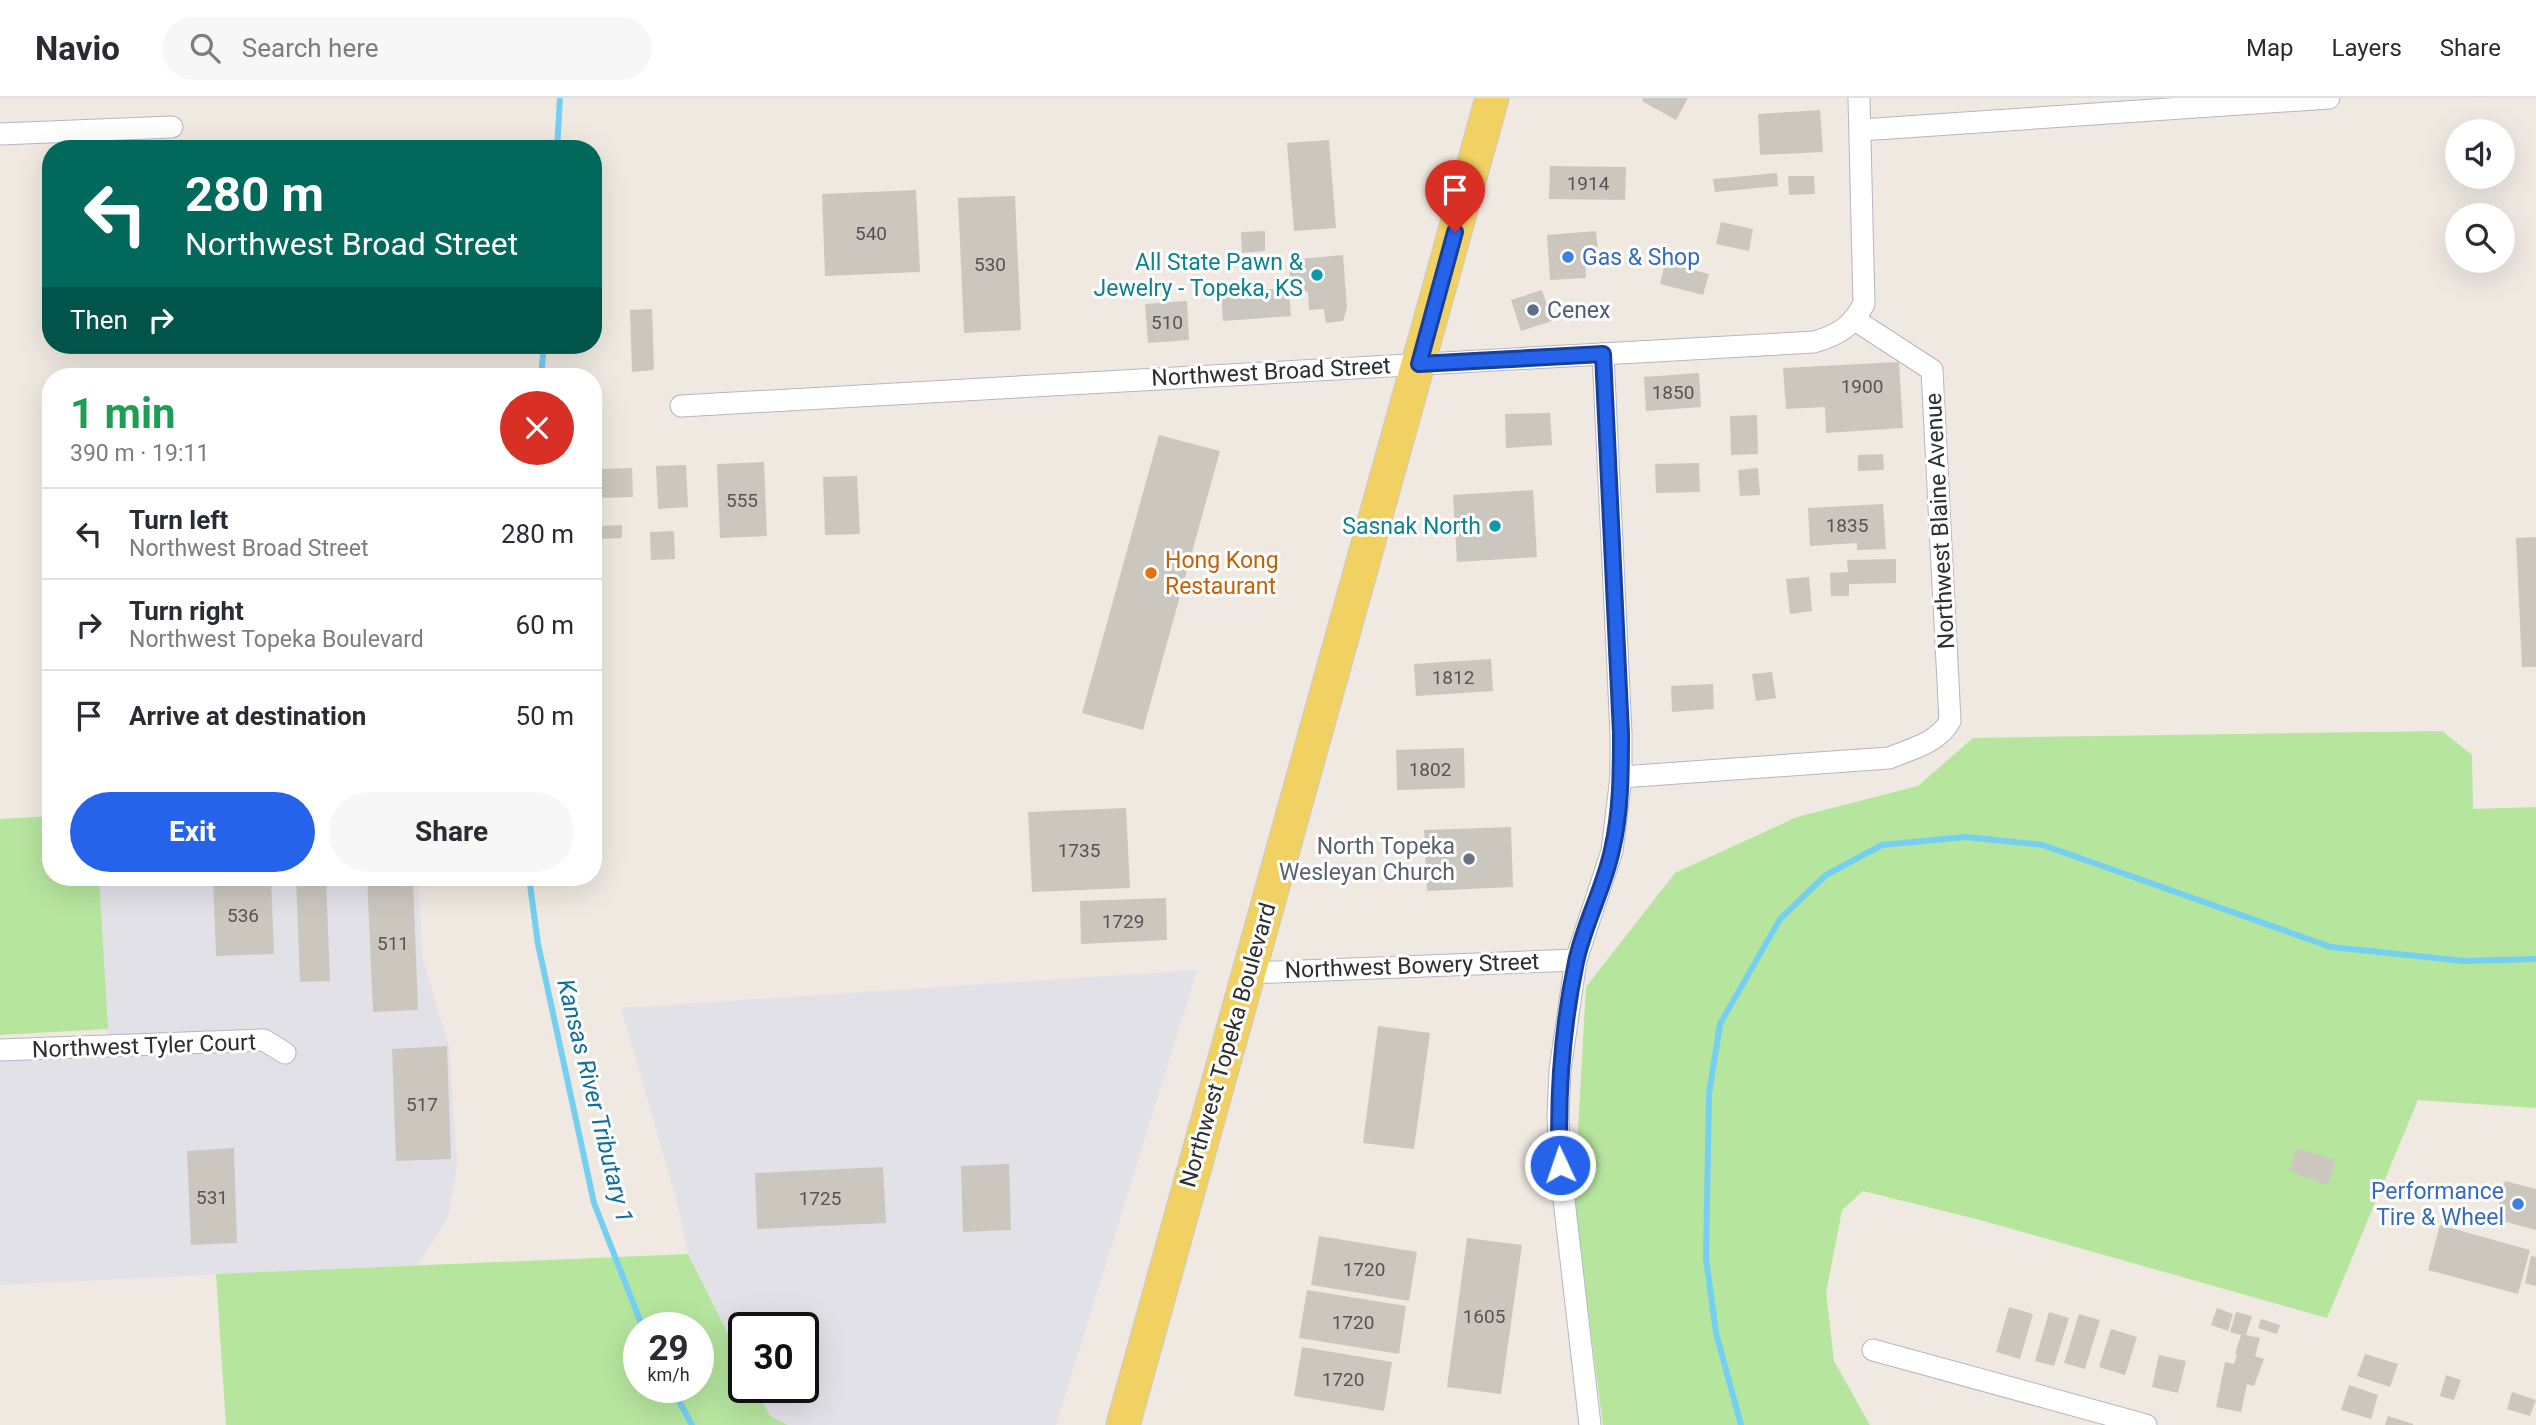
<!DOCTYPE html>
<meta charset="utf-8">
<style>
body{margin:0;font-family:Roboto,sans-serif;background:#f7f7f7;color:#2b2b33;height:100vh;display:flex;flex-direction:column;font-size:26px;white-space:nowrap}
*{box-sizing:border-box;margin:0}
p{font-size:23px;color:#7c7c81}
.icon{flex:none;width:38px;height:38px;fill:none;stroke:currentColor;stroke-width:2;stroke-linecap:round;stroke-linejoin:round}
.map{position:relative;flex:1;overflow:hidden}
.details{position:absolute;left:42px;top:270px;width:560px;height:518px;display:flex;flex-direction:column;background:#fff;border-radius:28px;box-shadow:0 7px 28px #0002}
.details>*{flex:none}
.hud{position:absolute;left:42px;top:42px;width:560px;height:214px;border-radius:28px;box-shadow:0 7px 28px #0002;background:#00695c;color:#fff;overflow:hidden}
.fabs{position:absolute;left:2445px;top:21px;display:grid;gap:14px}
.fabs a{display:grid;place-items:center;width:70px;height:70px;border-radius:50%;background:#fff;box-shadow:0 7px 28px #0002;font-size:35px}
.speed{position:absolute;left:623px;top:1214px;display:flex;gap:14px;font-size:35px;font-weight:700;text-align:center}
.speed>*{display:grid;place-content:center;width:91px;height:91px;border-radius:50%;background:#fff;box-shadow:0 7px 28px #0002;line-height:1}
.speed small{font-size:18px;font-weight:400}
.speed .limit{border:4px solid #111;border-radius:10px;background:#fff;color:#111}
.pin{position:absolute;display:grid;place-items:center;width:60px;height:60px;color:#fff;margin:-72px -30px;border-radius:50% 50% 50% 0;rotate:-45deg;box-shadow:0 0 7px #0007}
.pin .icon{rotate:45deg}
.me{position:absolute;width:77px;margin:-38px;rotate:357deg;stroke-linejoin:round;filter:drop-shadow(0 0 5px #0008)}
.turn{display:flex;align-items:center;gap:24px;height:147px;padding:0 28px;font-size:32px}
.turn .icon{width:91px;height:91px;stroke-width:2.5}
.turn b{display:block;font-size:49px;line-height:60px}
.then{display:flex;align-items:center;height:66px;padding:0 28px;background:#0003;gap:14px;font-size:26px}
.round{display:grid;place-items:center;flex:none;width:74px;height:74px;border-radius:37px;background:#f7f7f7}
.head{display:flex;align-items:center;justify-content:space-between;height:119px;padding:0 28px}
h1{font-size:42px;font-weight:700;line-height:52px;color:#1e9e55}
.button{display:flex;gap:14px;margin-top:auto;padding:14px 28px}
.button a{flex:1;height:80px;border-radius:42px;background:#2563eb;color:#fff;font-size:28px;font-weight:700;line-height:80px;text-align:center}
.button a+a{background:#f7f7f7;color:#2b2b33}
ul{padding:0;list-style:none}
li{display:flex;align-items:center;gap:21px;height:91px;padding:0 28px;border-top:2px solid #e1e1e2}
li div{flex:1}
li b{display:block;font-size:26px}
li em{font-style:normal}
header{display:flex;align-items:center;gap:42px;box-sizing:border-box;height:98px;padding:0 35px;background:#fff;border-bottom:2px solid #e1e1e2}
header strong{font-size:33px}
nav{display:flex;gap:38px;margin-inline-start:auto;font-size:24px}
.search{width:490px;height:63px;background:#f7f7f7;display:flex;align-items:center;gap:18px;box-sizing:border-box;padding:0 24px;border-radius:38px;color:#7c7c81;font-size:26px}
.map>svg:first-child{display:block}
</style>
<header>
<strong>Navio</strong>
<div class="search"><svg class="icon" aria-label="search" viewBox="0 0 24 24"><circle cx="10" cy="10" r="6"/><path d="M15 15l6 6"/></svg>Search here</div>
<nav><a>Map</a><a>Layers</a><a>Share</a></nav>
</header>
<div class="map">
<svg width="2536" height="1327" viewBox="0 0 2536 1327">
<rect width="100%" height="100%" fill="#efe9e1"/>
<g fill="#e3e1e8">
<path d="M99 779H418L423 862 449 948 457 1068 448 1119 418 1167 0 1187V963L108 957Z"/>
<path d="M1197 872 1056 1327H788L770 1319 755 1290H803V1230H744V1267L688 1156 676 1100 621 910Z"/>
</g>
<g fill="#b6e59e" fill-rule="evenodd">
<path d="M2442 633 2472 657 2473 711 2536 709V1010L2418 1002 2327 1220 1984 1123 1863 1093 1842 1112 1826 1195 1834 1263 1870 1327H1603L1574 1104 1586 889 1675 775 1797 719 1918 688 1973 640Z"/>
<path d="M51 718V779H99L108 931 0 937V721Z"/>
<path d="M688 1156 744 1267V1290H755L770 1318 788 1327H226L216 1176ZM639 1230H698V1290H639Z"/>
</g>
<g fill="none" stroke-linecap="round" stroke-linejoin="round">
<g stroke="#75cff0" stroke-width="6">
<path d="M557 51 560 0"/>
<path d="M541 278 544 247"/>
<path d="M529 779 538 846 594 1105 643 1230"/>
<path d="M672 1290 692 1327"/>
<path d="M1741 1327 1716 1235 1706 1160 1709 996 1720 926 1780 821 1826 777 1882 747 1965 739 2043 747 2331 849 2464 863 2536 861"/>
</g>
</g>
<g fill="#cbc7bf">
<path d="M1643 0H1688L1676 22 1642 3Z"/>
<path d="M1820 12 1823 54 1760 57 1758 16Z"/>
<path d="M1329 42 1336 130 1294 133 1287 45Z"/>
<path d="M1550 68 1626 69 1625 102 1549 101Z"/>
<path d="M1777 75 1778 88 1715 94 1713 81Z"/>
<path d="M1788 78H1814L1815 96 1789 97Z"/>
<path d="M916 92 920 174 825 178 822 96Z"/>
<path d="M1015 98 1021 232 964 235 958 100Z"/>
<path d="M1721 124 1753 131 1749 153 1716 146Z"/>
<path d="M1265 133V153L1242 155 1241 134Z"/>
<path d="M1596 133 1598 155 1585 156 1586 180 1550 182 1547 137Z"/>
<path d="M1343 157 1347 210 1343 223 1326 225 1324 211 1309 212 1308 194 1289 193 1291 218 1223 223 1221 195 1290 190 1289 162Z"/>
<path d="M1665 165 1709 176 1703 197 1660 186Z"/>
<path d="M1542 192 1552 223 1521 233 1511 202Z"/>
<path d="M1187 203 1189 242 1148 245 1145 206Z"/>
<path d="M652 211 654 272 632 274 630 212Z"/>
<path d="M1899 264 1903 330 1826 335 1825 309 1786 311 1783 270Z"/>
<path d="M1699 275 1701 309 1646 313 1644 279Z"/>
<path d="M1550 315 1552 347 1506 350 1505 316Z"/>
<path d="M1757 317 1758 356 1731 357 1730 318Z"/>
<path d="M1159 337 1220 353 1143 632 1082 615Z"/>
<path d="M1883 356 1884 372 1858 373V357Z"/>
<path d="M764 364 767 438 720 440 717 366Z"/>
<path d="M1699 365 1700 394 1656 395 1655 366Z"/>
<path d="M686 367 688 409 658 411 656 368Z"/>
<path d="M632 370 633 399 602 400 601 371Z"/>
<path d="M1758 370 1760 397 1740 398 1738 372Z"/>
<path d="M857 378 860 436 825 437 823 379Z"/>
<path d="M1533 392 1537 459 1457 464 1453 397Z"/>
<path d="M1883 406 1886 451 1857 452V445L1810 448 1808 410Z"/>
<path d="M622 427V440L598 441V428Z"/>
<path d="M674 433 675 461 651 462 650 434Z"/>
<path d="M2536 439V569H2522L2516 440Z"/>
<path d="M1896 461V485L1849 486V498H1831L1830 475 1848 474 1847 462Z"/>
<path d="M1809 479 1812 513 1790 516 1786 481Z"/>
<path d="M1491 561 1493 593 1416 598 1414 566Z"/>
<path d="M1772 574 1776 600 1756 603 1752 576Z"/>
<path d="M1713 586 1714 611 1672 614 1671 588Z"/>
<path d="M1464 650 1465 690 1397 692 1396 652Z"/>
<path d="M1126 710 1130 790 1032 794 1028 714Z"/>
<path d="M1511 729 1513 789 1427 793 1424 732Z"/>
<path d="M213 779H271L274 856 216 858Z"/>
<path d="M296 779H326L330 883 300 884Z"/>
<path d="M367 779H413L418 912 373 914Z"/>
<path d="M1166 800 1167 842 1081 846 1080 803Z"/>
<path d="M1378 928 1430 935 1414 1051 1363 1045Z"/>
<path d="M447 948 451 1061 396 1063 392 951Z"/>
<path d="M234 1050 237 1145 191 1147 187 1053Z"/>
<path d="M2297 1050 2336 1062 2328 1087 2289 1073Z"/>
<path d="M1009 1066 1011 1132 963 1134 961 1068Z"/>
<path d="M883 1069 886 1125 757 1131 755 1075Z"/>
<path d="M2505 1083 2536 1091V1132L2495 1121Z"/>
<path d="M2440 1127 2530 1152 2518 1196 2428 1172Z"/>
<path d="M1319 1138 1417 1154 1409 1203 1311 1187Z"/>
<path d="M1467 1140 1522 1147 1501 1296 1447 1289Z"/>
<path d="M2531 1158 2536 1159V1188L2525 1185Z"/>
<path d="M1307 1192 1406 1208 1399 1256 1299 1240Z"/>
<path d="M2009 1209 2033 1216 2020 1261 1996 1254Z"/>
<path d="M2217 1210 2233 1216 2228 1233 2211 1227Z"/>
<path d="M2049 1214 2069 1220 2054 1268 2035 1263Z"/>
<path d="M2236 1214 2252 1218 2246 1237 2260 1240 2255 1258 2264 1261 2254 1288 2247 1286 2241 1314 2216 1309 2225 1264 2234 1266 2237 1257 2235 1256 2241 1237 2230 1234Z"/>
<path d="M2079 1216 2100 1222 2085 1271 2064 1265Z"/>
<path d="M2261 1221 2280 1227 2277 1236 2258 1230Z"/>
<path d="M2111 1231 2137 1239 2125 1277 2099 1269Z"/>
<path d="M1302 1249 1392 1264 1384 1313 1294 1298Z"/>
<path d="M2365 1256 2398 1266 2390 1289 2357 1278Z"/>
<path d="M2159 1257 2186 1263 2178 1295 2152 1289Z"/>
<path d="M2446 1277 2461 1282 2454 1302 2440 1298Z"/>
<path d="M2349 1287 2378 1297 2371 1321 2341 1312Z"/>
<path d="M2512 1294 2536 1302 2530 1318 2507 1311Z"/>
<path d="M2388 1318 2413 1326V1327H2385Z"/>
</g>
<g fill="none" stroke-linecap="round" stroke-linejoin="round">
<g stroke="#b4b7c1" stroke-width="23">
<g id="street">
<path d="M1861 32 2329 0"/>
<path d="M0 36 172 29"/>
<path d="M681 308 1814 244C1839 237 1852 228 1864 206L1859 0"/>
<path d="M1621 679 1889 660C1911 651 1938 645 1950 623L1932 272 1855 222"/>
<path d="M1249 875 1576 862"/>
<path d="M0 952 264 942 285 955"/>
<path d="M1873 1252 2146 1327"/>
<path d="M1590 1327 1560 1067 1558 1018 1560 972 1576 862 1612 753 1621 679V635L1603 256"/>
</g>
</g>
<g stroke="#c9c9c9" stroke-width="35">
<path id="primary" d="M1123 1327 1492 0"/>
</g>
<use href="#street" stroke="#fff" stroke-width="21"/>
<use href="#primary" stroke="#f2d163" stroke-width="33"/>
</g>
<g fill="none" stroke-linecap="round" stroke-linejoin="round">
<g stroke="#184099" stroke-width="18">
<path id="route" d="M1455 134 1419 266 1603 256 1621 635C1621 674 1621 714 1612 752 1604 790 1584 826 1576 864 1562 931 1557 999 1560 1067"/>
</g>
<use href="#route" stroke="#2563eb" stroke-width="12"/>
</g>
<g fill="#3f7fe0" stroke="#fff" stroke-width="2.5">
<circle cx="1568" cy="159" r="7"/>
<circle cx="2518" cy="1106" r="7"/>
</g>
<g fill="#0f9aa8" stroke="#fff" stroke-width="2.5">
<circle cx="1317" cy="177" r="7"/>
<circle cx="1495" cy="428" r="7"/>
</g>
<circle fill="#5c6f8a" stroke="#fff" stroke-width="2.5" cx="1533" cy="212" r="7"/>
<circle fill="#e8710a" stroke="#fff" stroke-width="2.5" cx="1151" cy="475" r="7"/>
<circle fill="#6b7280" stroke="#fff" stroke-width="2.5" cx="1469" cy="761" r="7"/>
<g text-anchor="middle" dominant-baseline="central" stroke-width="6" stroke-linejoin="round" paint-order="stroke">
<g font-size="19" fill="#555452">
<text x="1588" y="85">1914</text>
<text x="871" y="135">540</text>
<text x="990" y="166">530</text>
<text x="1167" y="224">510</text>
<text x="1862" y="288">1900</text>
<text x="1673" y="294">1850</text>
<text x="742" y="402">555</text>
<text x="1847" y="427">1835</text>
<text x="1453" y="579">1812</text>
<text x="1430" y="671">1802</text>
<text x="1079" y="752">1735</text>
<text x="243" y="817">536</text>
<text x="1123" y="823">1729</text>
<text x="393" y="845">511</text>
<text x="422" y="1006">517</text>
<text x="212" y="1099">531</text>
<text x="820" y="1100">1725</text>
<text x="1364" y="1171">1720</text>
<text x="1484" y="1218">1605</text>
<text x="1353" y="1224">1720</text>
<text x="1343" y="1281">1720</text>
</g>
<g font-size="23" fill="#366cbe" stroke="#fff" text-anchor="start">
<text x="1582" y="159">Gas &amp; Shop</text>
<text x="2504" y="1093" text-anchor="end">Performance<tspan x="2504" dy="26">Tire &amp; Wheel</tspan></text>
</g>
<g font-size="23" fill="#0d838f" stroke="#fff" text-anchor="end">
<text x="1303" y="164">All State Pawn &amp;<tspan x="1303" dy="26">Jewelry - Topeka, KS</tspan></text>
<text x="1481" y="428">Sasnak North</text>
</g>
<g font-size="23" fill="#4e5e75" stroke="#fff" text-anchor="start">
<text x="1547" y="212">Cenex</text>
</g>
<g font-size="23" fill="#2e2e2e" stroke="#fff">
<text transform="translate(1271 274) rotate(-3)">Northwest Broad Street</text>
<text transform="translate(1940 423) rotate(-93)">Northwest Blaine Avenue</text>
<text transform="translate(1412 868) rotate(-2)">Northwest Bowery Street</text>
<text transform="translate(1228 947) rotate(-74)">Northwest Topeka Boulevard</text>
<text transform="translate(144 948) rotate(-2)">Northwest Tyler Court</text>
</g>
<g font-size="23" fill="#c56008" stroke="#fff" text-anchor="start">
<text x="1165" y="462">Hong Kong<tspan x="1165" dy="26">Restaurant</tspan></text>
</g>
<g font-size="23" fill="#5b616d" stroke="#fff" text-anchor="end">
<text x="1455" y="748">North Topeka<tspan x="1455" dy="26">Wesleyan Church</tspan></text>
</g>
<g font-size="24" font-style="italic" fill="#0d6fa3" stroke="#fff">
<text transform="translate(595 1003) rotate(76)">Kansas River Tributary 1</text>
</g>
</g>
</svg>
<div class="fabs">
<a><svg class="icon" aria-label="sound" viewBox="0 0 24 24"><path d="M4 9h4l5-4v14l-5-4H4zM17 9q2 3 0 6"/></svg></a>
<a><svg class="icon" aria-label="search" viewBox="0 0 24 24"><circle cx="10" cy="10" r="6"/><path d="M15 15l6 6"/></svg></a>
</div>
<div class="speed"><div>29<small>km/h</small></div><div class="limit">30</div></div>
<div class="pin" style="left:1455px;top:134px;background:#d93025"><svg class="icon" aria-label="arrive" viewBox="0 0 24 24"><path d="M6 21V4h12l-3 4 3 4H6"/></svg></div>
<svg class="me" style="left:1560px;top:1067px" viewBox="-20 -20 40 40"><circle r="17" fill="#2563eb" stroke="#fff" stroke-width="3"/><path d="M0-11L8 9 0 5-8 9z" fill="#fff"/></svg>
<div class="hud">
<div class="turn"><svg class="icon" aria-label="left" viewBox="0 0 24 24"><path d="M17 20v-9H6M10 6l-5 5 5 5"/></svg><div><b>280 m</b>Northwest Broad Street</div></div>
<div class="then">Then<svg class="icon" aria-label="right" viewBox="0 0 24 24"><path d="M7 20v-9h11M14 6l5 5-5 5"/></svg></div>
</div>
<section class="details">
<div class="head"><div><h1>1 min</h1><p>390 m · 19:11</p></div><a class="round" style="background:#d93025;color:#fff"><svg class="icon" aria-label="close" viewBox="0 0 24 24"><path d="M6 6l12 12M18 6L6 18"/></svg></a></div>
<ul>
<li><svg class="icon" aria-label="left" viewBox="0 0 24 24"><path d="M17 20v-9H6M10 6l-5 5 5 5"/></svg><div><b>Turn left</b><p>Northwest Broad Street</p></div><em>280 m</em></li>
<li><svg class="icon" aria-label="right" viewBox="0 0 24 24"><path d="M7 20v-9h11M14 6l5 5-5 5"/></svg><div><b>Turn right</b><p>Northwest Topeka Boulevard</p></div><em>60 m</em></li>
<li><svg class="icon" aria-label="arrive" viewBox="0 0 24 24"><path d="M6 21V4h12l-3 4 3 4H6"/></svg><div><b>Arrive at destination</b></div><em>50 m</em></li>
</ul>
<div class="button"><a>Exit</a><a>Share</a></div>
</section>
</div>
